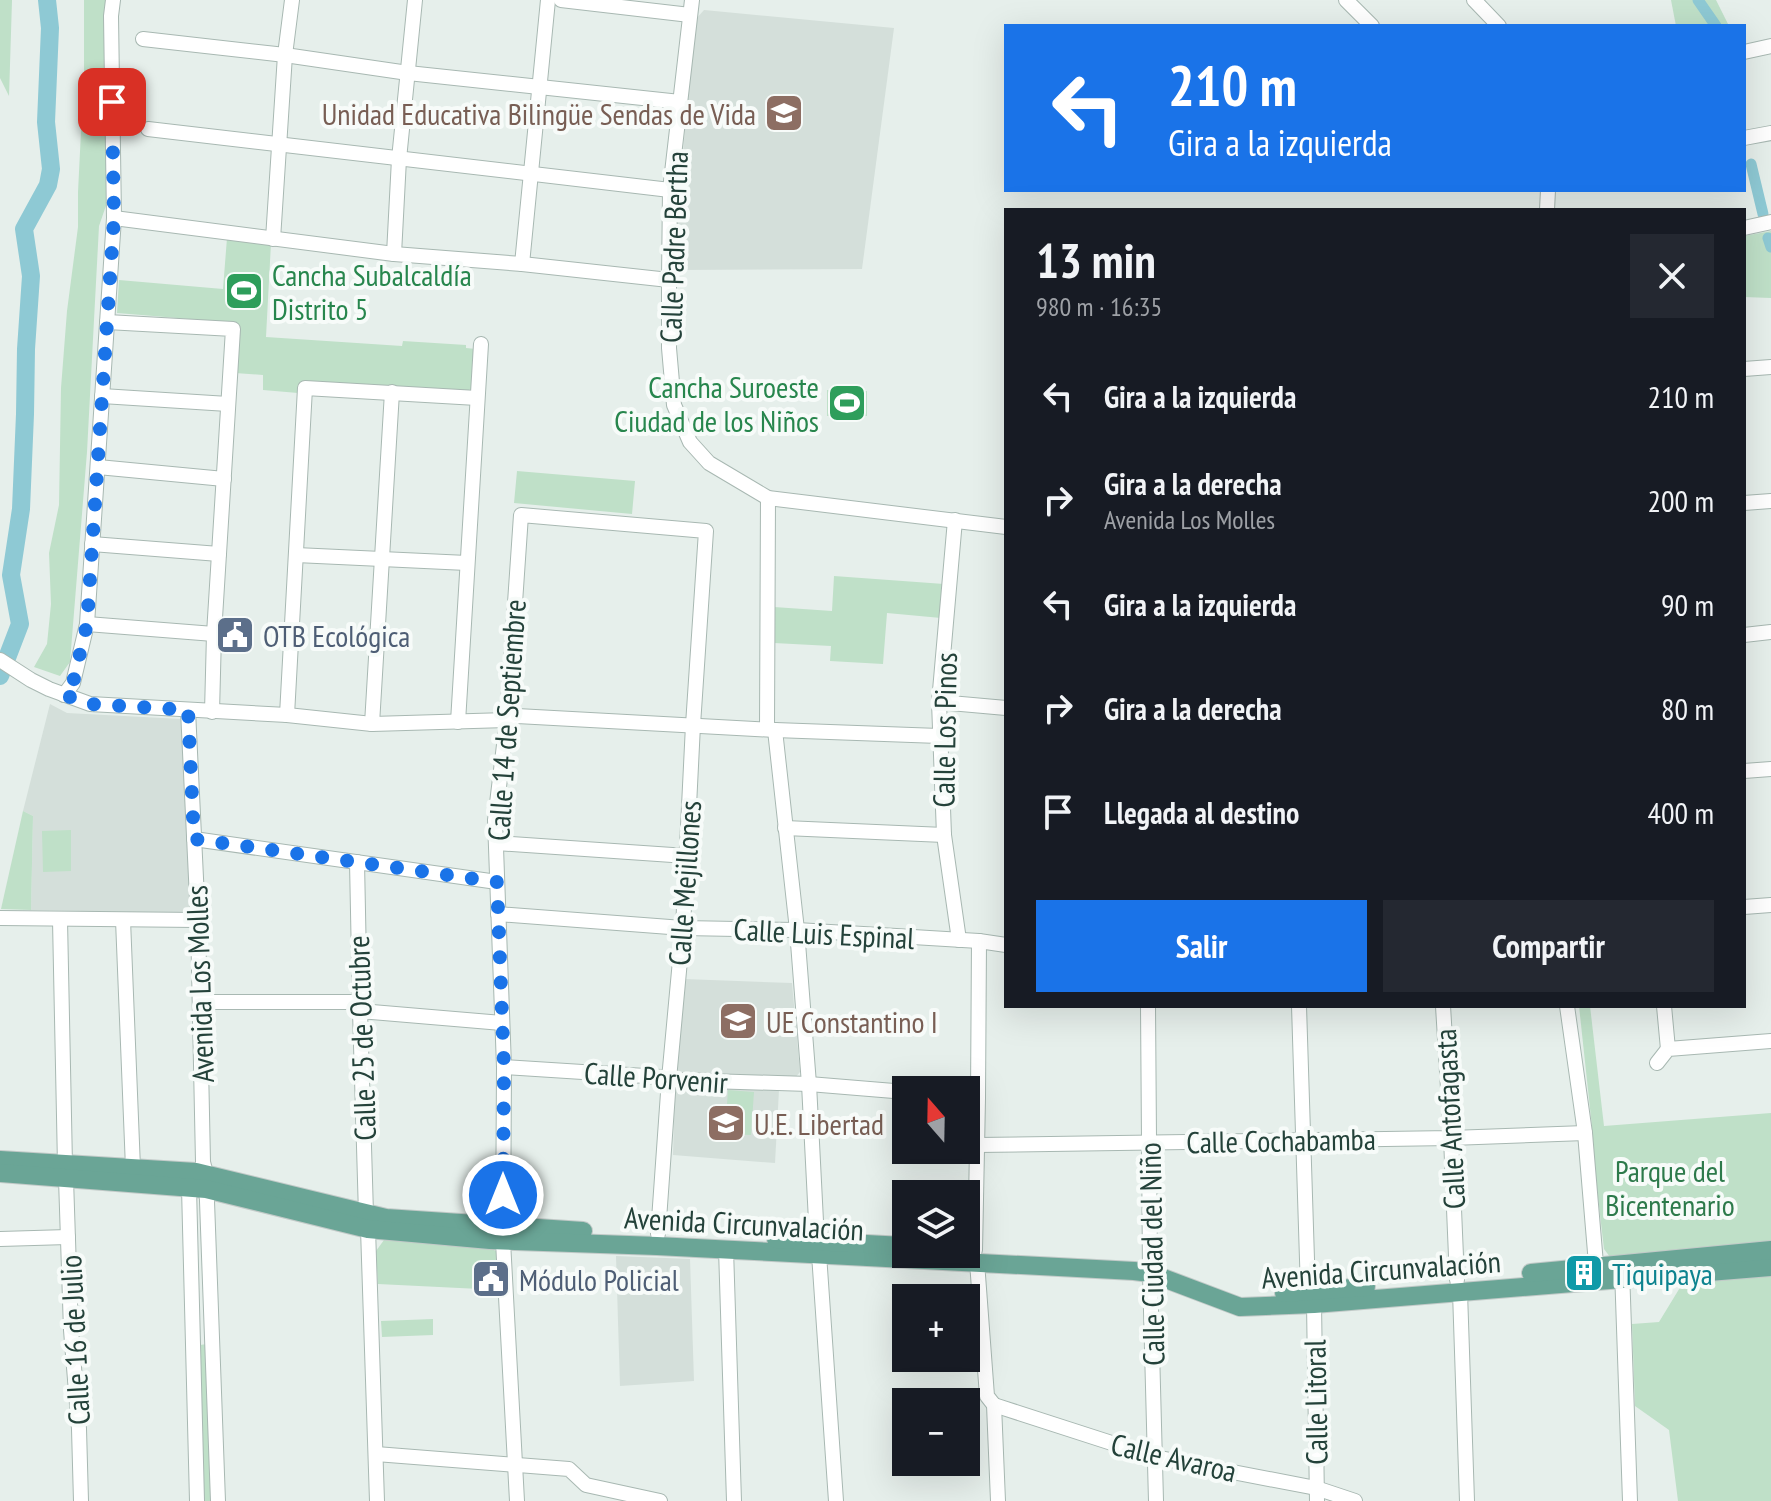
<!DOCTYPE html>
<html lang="es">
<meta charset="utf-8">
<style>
body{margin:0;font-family:"PT Sans Narrow",sans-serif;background:#242831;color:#f1f3f6;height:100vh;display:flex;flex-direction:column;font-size:30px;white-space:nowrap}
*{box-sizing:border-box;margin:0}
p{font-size:26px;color:#9ea1a6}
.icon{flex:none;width:44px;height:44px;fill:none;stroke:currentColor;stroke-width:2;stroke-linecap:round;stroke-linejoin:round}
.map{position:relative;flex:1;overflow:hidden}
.details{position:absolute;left:1004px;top:208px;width:742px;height:800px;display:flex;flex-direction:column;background:#171b24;border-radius:0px;box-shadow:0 8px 32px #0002}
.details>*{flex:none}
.top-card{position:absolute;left:1004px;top:24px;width:742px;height:168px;border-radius:0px;box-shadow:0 8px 32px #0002;background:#1a73e8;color:#fff;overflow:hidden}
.needle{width:52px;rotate:340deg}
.fabs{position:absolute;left:892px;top:1076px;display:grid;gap:16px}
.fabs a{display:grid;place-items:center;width:88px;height:88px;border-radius:0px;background:#171b24;box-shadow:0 8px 32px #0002;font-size:40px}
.pin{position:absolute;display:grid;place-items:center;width:68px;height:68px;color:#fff;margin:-34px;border-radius:16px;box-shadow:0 4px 12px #0006}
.me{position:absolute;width:88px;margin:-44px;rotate:0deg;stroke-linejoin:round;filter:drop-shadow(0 0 6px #0008)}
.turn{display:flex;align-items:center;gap:28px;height:168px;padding:0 32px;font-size:36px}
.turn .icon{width:104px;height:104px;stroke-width:2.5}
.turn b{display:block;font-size:56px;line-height:68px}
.round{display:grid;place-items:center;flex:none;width:84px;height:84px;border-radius:0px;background:#242831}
.head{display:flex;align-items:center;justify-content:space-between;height:136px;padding:0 32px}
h1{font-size:48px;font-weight:600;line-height:60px}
.button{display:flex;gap:16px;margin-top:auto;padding:16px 32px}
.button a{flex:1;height:92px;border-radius:0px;background:#1a73e8;color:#fff;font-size:32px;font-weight:600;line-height:92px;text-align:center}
.button a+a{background:#242831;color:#f1f3f6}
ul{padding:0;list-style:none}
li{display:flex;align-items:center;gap:24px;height:104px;padding:0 32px}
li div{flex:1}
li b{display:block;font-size:30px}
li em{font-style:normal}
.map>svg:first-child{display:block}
</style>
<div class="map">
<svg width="1771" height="1501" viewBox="0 0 1771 1501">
<rect width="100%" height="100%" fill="#e6efeb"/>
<g fill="#d4dfda">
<path d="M704 10 894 28 862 269 679 270 677 217 693 43 696 19Z"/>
<path d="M50 704 67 713 181 719 188 832 189 908 185 913 31 910 33 816 23 811Z"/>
<path d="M684 979 792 983 800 1072 794 1079 676 1075Z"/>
<path d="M675 1086 779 1090 775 1163 673 1155Z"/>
<path d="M616 1256 690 1259 694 1381 620 1386Z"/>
</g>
<g fill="#bfe0c8">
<path d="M0 0H12L9 96 0 78Z"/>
<path d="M84 0H108L109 197 99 226 87 452 70 662 60 676 34 667 47 644 51 604 49 553 59 505 61 388 67 311 78 227V192L84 71Z"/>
<path d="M1671 0H1716L1729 26H1676Z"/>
<path d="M1771 231V298L1744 297V236Z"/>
<path d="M227 238 271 243 266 337 402 346 403 341 466 345V348L476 349 474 387 466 392 298 393 263 390V375L235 373 238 323 117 313 119 280 223 289Z"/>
<path d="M827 390 867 391V416H827Z"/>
<path d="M517 471 635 481 632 514 514 503Z"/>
<path d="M834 576 944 584 941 618 887 613 883 664 830 661 831 646 774 643V607L832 611Z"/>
<path d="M23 811 33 816 31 910 1 909Z"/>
<path d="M71 830V871L43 872 42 831Z"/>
<path d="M1579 1006H1590L1604 1126 1771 1113V1244L1610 1257 1604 1249 1590 1128 1592 1127Z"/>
<path d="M728 1090 754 1092 751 1135 725 1134Z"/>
<path d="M384 1240 490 1248 496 1251 498 1257 500 1290 378 1284 376 1251Z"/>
<path d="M1771 1273V1501H1678L1669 1430 1635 1406 1632 1324 1659 1322 1684 1281Z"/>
<path d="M433 1319V1335L382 1337 381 1321Z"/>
<path d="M207 1344 211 1501H204L200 1345Z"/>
</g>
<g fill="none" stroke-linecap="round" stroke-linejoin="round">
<g stroke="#8ec9d4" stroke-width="11">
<path d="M1698 0 1716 26"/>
<path d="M1751 164 1763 214"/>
<path d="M1768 238 1771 247"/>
</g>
<path stroke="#8ec9d4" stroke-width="18" d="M0 676 20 624 11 575 21 509 25 414 26 349 31 276 24 229 48 185 51 169 46 122 50 28 47 0"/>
<g stroke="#a8b8b2" stroke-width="16">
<g id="minor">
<path d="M561 0 690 15"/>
<path d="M692 0 670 190 669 280V348L674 405 690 442 709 463 768 498 1006 527"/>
<path d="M1346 0 1372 26"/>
<path d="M1474 0 1499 26"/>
<path d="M143 39 285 55 408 73 680 102"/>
<path d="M1744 52 1771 46"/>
<path d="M148 129 670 190"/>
<path d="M1744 138 1771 133"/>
<path d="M1547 210 1548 190"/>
<path d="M114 218 394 254 522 264 669 280"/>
<path d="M1744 228 1771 222"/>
<path d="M273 239 285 55 292 0"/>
<path d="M394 254 399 159 415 0"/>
<path d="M522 264 548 0"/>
<path d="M107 322 233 329 214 634 212 712"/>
<path d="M1744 369 1771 367"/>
<path d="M102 396 228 404"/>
<path d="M98 467 224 479"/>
<path d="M1744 503 1771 501"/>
<path d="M955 520 939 702 944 835 959 940"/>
<path d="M92 544 219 554"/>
<path d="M296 555 467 563"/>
<path d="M87 624 214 634"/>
<path d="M1744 635 1771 632"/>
<path d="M0 660 31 680 49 689 90 704 287 715 372 724 507 720 517 716 775 730 939 736"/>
<path d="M64 695 73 683 87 624 114 218 111 16 113 0"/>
<path d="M939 702 1006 708"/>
<path d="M188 710 198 920 203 1162 206 1174 218 1501"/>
<path d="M287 715 305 388 477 398"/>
<path d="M458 722 481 344"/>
<path d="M372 724 392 392"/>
<path d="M767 729 768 498"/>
<path d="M775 730 797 930 809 1084 817 1241"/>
<path d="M1744 771 1771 769"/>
<path d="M785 828 944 835"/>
<path d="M194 839 497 882"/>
<path d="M496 843 687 856"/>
<path d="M357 862 360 1011 366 1214"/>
<path d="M1744 907 1771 905"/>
<path d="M498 914 683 928 797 930 979 941 1006 945"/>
<path d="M0 918 198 920"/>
<path d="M60 920 65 1165"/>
<path d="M123 920 133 1168"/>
<path d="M200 1002H359"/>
<path d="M1148 1006 1150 1273 1156 1501"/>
<path d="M1299 1006 1308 1291"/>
<path d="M1443 1006 1451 1138 1457 1280"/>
<path d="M1567 1006 1585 1133 1597 1276"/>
<path d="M1664 1006 1668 1049"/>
<path d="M360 1011 502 1023"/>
<path d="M1657 1063 1668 1049 1771 1041"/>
<path d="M504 1067 661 1077 676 1080 809 1084 906 1092"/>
<path d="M977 1145 1451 1138 1585 1133"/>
<path d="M66 1179 71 1330 79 1429 81 1501"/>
<path d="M192 1179 189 1188 197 1501"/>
<path d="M368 1229 377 1501"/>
<path d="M0 1239 68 1237"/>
<path d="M726 1249 734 1501"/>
<path d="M975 1250 978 1098 979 941"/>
<path d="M819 1254 836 1501"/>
<path d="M977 1262 987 1396 994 1405 998 1501"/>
<path d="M1622 1270 1630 1501"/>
<path d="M1460 1292 1467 1501"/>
<path d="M1314 1304 1317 1501"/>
<path d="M994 1405 1155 1457 1316 1488 1355 1501"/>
<path d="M376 1454 569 1469 586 1485 660 1501"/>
<path d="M517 1501 503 1241 504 1067 495 820 507 720 521 515 706 531 693 725 683 928 669 1079 658 1234"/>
</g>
</g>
<g stroke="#c2cac8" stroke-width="20">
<g id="major">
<path d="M0 1160 196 1172 386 1218 583 1231"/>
<path d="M0 1173 206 1189 368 1229 490 1240 657 1246 1134 1271 1150 1273 1240 1307 1314 1304 1771 1267"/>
<path d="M776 1239 903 1246"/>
<path d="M1531 1273 1771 1250"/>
<path d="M1284 1293 1366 1287"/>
</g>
</g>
<use href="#minor" stroke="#fff" stroke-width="14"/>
<use href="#major" stroke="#6aa596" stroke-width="18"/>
</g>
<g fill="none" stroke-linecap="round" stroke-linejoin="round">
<path stroke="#1a73e8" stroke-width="14" stroke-dasharray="0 25.2" d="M112 102 114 218 87 624 73 683 64 695 90 704 188 710 194 839 497 882 504 1067 503 1195"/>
</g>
<defs>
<g id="school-square" transform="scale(2)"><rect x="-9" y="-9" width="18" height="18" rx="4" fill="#8d6e63" stroke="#f7fbf9"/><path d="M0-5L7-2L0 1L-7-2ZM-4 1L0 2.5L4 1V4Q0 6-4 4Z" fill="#fff"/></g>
<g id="stadium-square" transform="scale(2)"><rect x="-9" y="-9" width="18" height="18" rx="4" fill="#2e9e5b" stroke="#f7fbf9"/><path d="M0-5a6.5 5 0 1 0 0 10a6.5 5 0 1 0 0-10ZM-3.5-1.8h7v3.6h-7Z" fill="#fff"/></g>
<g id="civic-square" transform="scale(2)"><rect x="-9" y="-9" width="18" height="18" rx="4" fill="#5c6f8a" stroke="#f7fbf9"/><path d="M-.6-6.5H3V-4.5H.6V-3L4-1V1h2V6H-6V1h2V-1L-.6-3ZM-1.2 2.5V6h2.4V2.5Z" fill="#fff"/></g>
<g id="building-square" transform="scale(2)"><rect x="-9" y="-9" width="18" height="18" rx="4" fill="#0f9aa8" stroke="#f7fbf9"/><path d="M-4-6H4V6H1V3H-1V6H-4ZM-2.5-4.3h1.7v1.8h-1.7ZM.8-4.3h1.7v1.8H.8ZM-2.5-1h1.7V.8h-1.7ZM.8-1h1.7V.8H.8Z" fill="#fff"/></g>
</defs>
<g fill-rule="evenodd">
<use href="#school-square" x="784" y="113"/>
<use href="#stadium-square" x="244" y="291"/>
<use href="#stadium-square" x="847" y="403"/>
<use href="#civic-square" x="235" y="635"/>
<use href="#school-square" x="738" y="1021"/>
<use href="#school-square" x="726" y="1123"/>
<use href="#building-square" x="1584" y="1273"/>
<use href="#civic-square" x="491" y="1279"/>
</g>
<g text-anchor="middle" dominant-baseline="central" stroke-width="8" stroke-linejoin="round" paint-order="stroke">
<g font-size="30" fill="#785e54" stroke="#f7fbf9" text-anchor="start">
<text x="756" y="113" text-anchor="end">Unidad Educativa Bilingüe Sendas de Vida</text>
<text x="766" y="1021">UE Constantino I</text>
<text x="754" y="1123">U.E. Libertad</text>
</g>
<g font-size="30" fill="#24423a" stroke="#f7fbf9">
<text transform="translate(673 247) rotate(-88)">Calle Padre Bertha</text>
<text transform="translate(506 720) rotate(-86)">Calle 14 de Septiembre</text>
<text transform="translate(944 730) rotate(-89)">Calle Los Pinos</text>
<text transform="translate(684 883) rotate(-86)">Calle Mejillones</text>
<text transform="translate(824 933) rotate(3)">Calle Luis Espinal</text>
<text transform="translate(199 984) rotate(-92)">Avenida Los Molles</text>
<text transform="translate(361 1038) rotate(-92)">Calle 25 de Octubre</text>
<text transform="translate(656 1077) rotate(4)">Calle Porvenir</text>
<text transform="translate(1449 1119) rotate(-93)">Calle Antofagasta</text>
<text transform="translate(1281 1140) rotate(-1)">Calle Cochabamba</text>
<text transform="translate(744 1223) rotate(3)">Avenida Circunvalación</text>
<text transform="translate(1151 1254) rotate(-91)">Calle Ciudad del Niño</text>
<text transform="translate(1381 1269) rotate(-4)">Avenida Circunvalación</text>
<text transform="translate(74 1340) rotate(-93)">Calle 16 de Julio</text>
<text transform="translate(1315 1402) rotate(-91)">Calle Litoral</text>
<text transform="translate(1174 1457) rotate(13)">Calle Avaroa</text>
</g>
<g font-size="30" fill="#27864d" stroke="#f7fbf9" text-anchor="start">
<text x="272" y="274">Cancha Subalcaldía<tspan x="272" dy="34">Distrito 5</tspan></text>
<text x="819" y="386" text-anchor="end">Cancha Suroeste<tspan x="819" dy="34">Ciudad de los Niños</tspan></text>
</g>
<g font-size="30" fill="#4e5e75" stroke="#f7fbf9" text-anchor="start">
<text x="263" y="635">OTB Ecológica</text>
<text x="519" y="1279">Módulo Policial</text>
</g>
<g font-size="30" fill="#2d7a4b" stroke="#f7fbf9">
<text x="1670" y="1170">Parque del<tspan x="1670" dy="34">Bicentenario</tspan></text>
</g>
<g font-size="30" fill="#0d838f" stroke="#f7fbf9" text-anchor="start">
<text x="1612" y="1273">Tiquipaya</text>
</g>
</g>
</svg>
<div class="fabs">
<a><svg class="needle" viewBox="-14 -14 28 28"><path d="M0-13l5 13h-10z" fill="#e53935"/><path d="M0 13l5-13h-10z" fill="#9ea1a6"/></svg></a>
<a><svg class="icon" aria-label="layers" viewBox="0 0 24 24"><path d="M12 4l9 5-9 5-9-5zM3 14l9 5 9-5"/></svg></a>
<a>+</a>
<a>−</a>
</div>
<div class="pin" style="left:112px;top:102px;background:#d93025"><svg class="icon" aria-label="arrive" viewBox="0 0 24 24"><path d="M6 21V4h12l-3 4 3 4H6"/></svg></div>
<svg class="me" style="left:503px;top:1195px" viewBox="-20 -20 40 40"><circle r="17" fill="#1a73e8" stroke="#fff" stroke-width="3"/><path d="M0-11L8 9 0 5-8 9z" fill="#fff"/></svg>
<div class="top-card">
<div class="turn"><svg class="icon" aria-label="left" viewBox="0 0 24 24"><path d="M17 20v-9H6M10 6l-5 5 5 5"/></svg><div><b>210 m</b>Gira a la izquierda</div></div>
</div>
<section class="details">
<div class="head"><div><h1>13 min</h1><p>980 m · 16:35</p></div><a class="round"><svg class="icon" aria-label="close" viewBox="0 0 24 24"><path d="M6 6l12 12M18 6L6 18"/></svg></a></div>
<ul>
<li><svg class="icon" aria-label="left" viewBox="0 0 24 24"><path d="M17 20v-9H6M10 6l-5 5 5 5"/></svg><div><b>Gira a la izquierda</b></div><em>210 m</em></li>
<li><svg class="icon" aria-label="right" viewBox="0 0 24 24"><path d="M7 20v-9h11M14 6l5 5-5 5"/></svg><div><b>Gira a la derecha</b><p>Avenida Los Molles</p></div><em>200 m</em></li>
<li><svg class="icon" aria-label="left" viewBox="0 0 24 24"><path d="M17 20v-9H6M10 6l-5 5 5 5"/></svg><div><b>Gira a la izquierda</b></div><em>90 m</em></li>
<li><svg class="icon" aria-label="right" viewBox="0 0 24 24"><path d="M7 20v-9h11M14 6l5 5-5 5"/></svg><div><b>Gira a la derecha</b></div><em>80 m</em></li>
<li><svg class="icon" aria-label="arrive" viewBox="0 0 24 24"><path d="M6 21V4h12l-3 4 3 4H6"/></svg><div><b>Llegada al destino</b></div><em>400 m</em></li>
</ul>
<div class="button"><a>Salir</a><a>Compartir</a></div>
</section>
</div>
